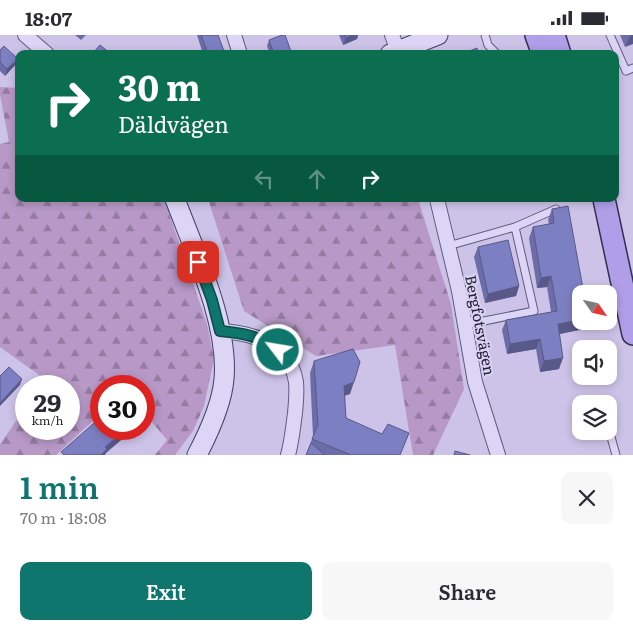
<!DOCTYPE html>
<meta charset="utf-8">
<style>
body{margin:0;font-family:Literata,serif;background:#f7f7f7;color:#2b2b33;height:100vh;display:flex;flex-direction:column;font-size:19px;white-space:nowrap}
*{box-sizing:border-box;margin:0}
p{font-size:16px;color:#7c7c81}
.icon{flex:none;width:28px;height:28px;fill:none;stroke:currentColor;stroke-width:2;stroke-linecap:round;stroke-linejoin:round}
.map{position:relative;height:420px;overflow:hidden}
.drawer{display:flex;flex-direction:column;background:#fff;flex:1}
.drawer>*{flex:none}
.top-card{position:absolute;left:15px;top:15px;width:604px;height:152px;border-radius:10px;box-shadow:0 2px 8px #0003;background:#0b6e4f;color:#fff;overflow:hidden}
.needle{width:32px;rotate:124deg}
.tools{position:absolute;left:572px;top:250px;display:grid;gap:10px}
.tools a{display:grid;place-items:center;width:45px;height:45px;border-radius:10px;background:#fff;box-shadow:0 2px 8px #0003;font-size:25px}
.speed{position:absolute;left:15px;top:340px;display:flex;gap:10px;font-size:25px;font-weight:700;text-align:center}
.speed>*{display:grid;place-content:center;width:65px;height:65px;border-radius:50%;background:#fff;box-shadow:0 2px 8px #0003;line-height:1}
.speed small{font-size:12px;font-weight:400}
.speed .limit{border:8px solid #d22;background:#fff;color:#111}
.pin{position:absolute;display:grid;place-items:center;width:42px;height:42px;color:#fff;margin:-21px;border-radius:10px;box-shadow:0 2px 8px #0006}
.me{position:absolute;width:55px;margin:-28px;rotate:301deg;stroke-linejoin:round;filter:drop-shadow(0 0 4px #0008)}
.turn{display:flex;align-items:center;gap:18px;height:105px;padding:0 20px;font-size:22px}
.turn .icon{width:65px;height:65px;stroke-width:2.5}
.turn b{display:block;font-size:35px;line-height:42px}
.lanes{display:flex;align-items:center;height:48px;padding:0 20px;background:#0003;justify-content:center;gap:25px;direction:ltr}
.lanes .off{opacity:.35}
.round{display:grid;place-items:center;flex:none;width:52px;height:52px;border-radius:10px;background:#f7f7f7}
.headline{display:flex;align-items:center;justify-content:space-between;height:85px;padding:0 20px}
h1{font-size:30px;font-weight:600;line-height:38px;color:#0f766e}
.button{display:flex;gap:10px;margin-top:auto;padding:10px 20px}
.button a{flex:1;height:58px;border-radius:10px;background:#0f766e;color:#fff;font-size:20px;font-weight:600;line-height:58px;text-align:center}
.button a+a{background:#f7f7f7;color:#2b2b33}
.status{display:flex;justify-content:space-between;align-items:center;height:35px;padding:0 25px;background:#fff;direction:ltr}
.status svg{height:14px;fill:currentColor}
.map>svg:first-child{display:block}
</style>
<div class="status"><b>18:07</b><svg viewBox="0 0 49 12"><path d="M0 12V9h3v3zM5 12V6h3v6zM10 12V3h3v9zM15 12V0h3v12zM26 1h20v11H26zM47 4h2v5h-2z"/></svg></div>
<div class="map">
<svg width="633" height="420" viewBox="0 0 633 420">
<defs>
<pattern id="forest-firs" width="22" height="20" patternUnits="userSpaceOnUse" patternTransform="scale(1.25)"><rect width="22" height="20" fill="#b798c6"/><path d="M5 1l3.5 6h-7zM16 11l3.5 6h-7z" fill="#947ba1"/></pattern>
</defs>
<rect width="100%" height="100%" fill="#cdc3e9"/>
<g fill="url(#forest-firs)">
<path d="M0 52 19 53V164H164L207 289 214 324 204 371 193 396 175 420H155L167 405 151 386 144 383V351H101V378L56 420H0V409L26 372V394H69V351H41L46 345 0 312V109L9 107 0 60Z"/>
<path d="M208 164H418L451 269 464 354 433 420H413L395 310 316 321 244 276Z"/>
</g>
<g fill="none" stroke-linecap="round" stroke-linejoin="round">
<g stroke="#5f5c81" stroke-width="9">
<g id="lane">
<path d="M485 0 488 10 497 19"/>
<path d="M610 0 626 36 633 33"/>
<path d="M515 192 556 174"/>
<path d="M448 211 515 192 534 276 464 290"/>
<path d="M609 395 616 420"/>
</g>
</g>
<g stroke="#5f5c81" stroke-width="16">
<g id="street">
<path d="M25 0 47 19"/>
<path d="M234 0 240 19"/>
<path d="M392 0 399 19"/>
<path d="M437 164 459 256 475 347 498 420"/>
<path d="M220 296C253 298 290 308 296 347 297 357 296 368 295 378 293 392 292 406 288 420"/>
</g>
</g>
<g stroke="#413f63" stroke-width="21">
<g id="secondary">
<path d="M390 19 438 0"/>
<path d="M175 164C194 215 229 289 224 344 222 368 208 399 197 420"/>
</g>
</g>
<g stroke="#30304f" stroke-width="24">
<g id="primary">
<path d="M536 0 543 19"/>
<path d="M554 0 560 19"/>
<path d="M604 164 633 299"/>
</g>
</g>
<use href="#lane" stroke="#ddd5f5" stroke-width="7"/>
<use href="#street" stroke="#ddd5f5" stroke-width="14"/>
<use href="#secondary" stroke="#ddd5f5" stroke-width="19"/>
<use href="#primary" stroke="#b09ee9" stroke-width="21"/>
</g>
<g fill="#6c6da8">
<path d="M75 0H86L81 5Z"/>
<path d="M197 0H218L225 19H203Z"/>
<path d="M339 0H358L357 4 343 10Z"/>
<path d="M620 0H633L625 12Z"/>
<path d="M269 5 292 19H270L267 11Z"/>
<path d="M0 15 15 30 5 41 0 36Z"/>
<path d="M552 174 581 286H587L584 294 560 299 559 334 540 337 536 314 507 319 502 295 506 285 551 277 547 252 537 253 529 203 533 192 549 189 548 185Z"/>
<path d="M478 212 519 251 516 261 485 268 474 222Z"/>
<path d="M314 326 350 359 344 361 346 383 400 420H306L313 401 310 338Z"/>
</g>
<g fill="#585988">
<path d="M353 0H358L357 4 343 10 346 3Z"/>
<path d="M631 0H633V9L625 12 630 1Z"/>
<path d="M18 24 15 30 5 41 7 34Z"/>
<path d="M551 241 547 252 537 253 541 243Z"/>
<path d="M519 251 516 261 485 268 488 259Z"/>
<path d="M581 285V286H587L584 294 554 300 558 289Z"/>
<path d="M540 304 536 314 507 319 510 309Z"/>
<path d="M563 323 559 334 540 337 544 326Z"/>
<path d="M22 344 20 350 0 371V368Z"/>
<path d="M354 347 350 359 340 362 344 351Z"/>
<path d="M127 394H134L106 418 105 420H101L105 412Z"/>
</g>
<g fill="#7d7fc3" stroke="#585988">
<path d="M201 0H218L225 19H208Z"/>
<path d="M282 0H285L292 19H274L269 5Z"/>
<path d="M344 0H353L346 3Z"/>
<path d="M100 10 111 19H92Z"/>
<path d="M4 11 18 24 7 34 0 27V15Z"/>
<path d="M477 13 479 19H462Z"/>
<path d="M568 171 584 259H581V285L558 289 563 323 544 326 540 304 510 309 506 285 557 276 551 241 541 243 533 192 554 188 552 174Z"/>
<path d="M508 205 519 251 488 259 478 212Z"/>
<path d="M353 314 360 327 354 347 344 351 346 383 382 399 388 389 409 398 400 420H351L312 404 318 390 314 326Z"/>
<path d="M9 332 22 344 0 368V341Z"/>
<path d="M101 382V394H127L105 412 107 414 101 420H64L61 417Z"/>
<path d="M311 408 325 420H306Z"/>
<path d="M455 416 470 420H454Z"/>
</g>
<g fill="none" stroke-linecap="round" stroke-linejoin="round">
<g stroke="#0a4d48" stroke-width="12">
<path id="route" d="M198 227 212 265 220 296C242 298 260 301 278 315"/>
</g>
<use href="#route" stroke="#0f766e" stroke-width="9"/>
</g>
<g text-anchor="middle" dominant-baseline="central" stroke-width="4" stroke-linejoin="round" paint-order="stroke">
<g font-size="15" fill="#1f1e33" stroke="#dad2f1">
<text transform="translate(481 290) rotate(79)">Bergfotsvägen</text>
</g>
</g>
</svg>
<div class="tools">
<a><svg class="needle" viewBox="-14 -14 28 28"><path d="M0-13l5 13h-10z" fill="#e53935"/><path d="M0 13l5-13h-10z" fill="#7c7c81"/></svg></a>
<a><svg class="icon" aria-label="sound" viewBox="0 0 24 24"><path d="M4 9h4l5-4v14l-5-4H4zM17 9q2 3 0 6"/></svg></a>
<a><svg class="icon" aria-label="layers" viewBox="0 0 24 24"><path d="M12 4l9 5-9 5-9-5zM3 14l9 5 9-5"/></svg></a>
</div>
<div class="speed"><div>29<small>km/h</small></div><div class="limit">30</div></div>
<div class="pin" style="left:198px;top:227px;background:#d93025"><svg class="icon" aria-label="arrive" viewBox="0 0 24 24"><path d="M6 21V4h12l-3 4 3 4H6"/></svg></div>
<svg class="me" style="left:278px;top:315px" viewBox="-20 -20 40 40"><circle r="17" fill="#0f766e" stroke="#fff" stroke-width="3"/><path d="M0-11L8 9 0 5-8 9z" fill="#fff"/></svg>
<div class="top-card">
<div class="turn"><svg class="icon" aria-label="right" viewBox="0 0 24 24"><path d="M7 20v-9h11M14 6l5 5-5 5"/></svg><div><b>30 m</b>Däldvägen</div></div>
<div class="lanes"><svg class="icon off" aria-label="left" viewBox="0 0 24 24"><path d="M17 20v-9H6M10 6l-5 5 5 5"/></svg><svg class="icon off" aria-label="ahead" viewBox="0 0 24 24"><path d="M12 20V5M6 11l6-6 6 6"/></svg><svg class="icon" aria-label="right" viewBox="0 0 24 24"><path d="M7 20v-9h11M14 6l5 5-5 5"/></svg></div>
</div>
</div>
<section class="drawer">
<div class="headline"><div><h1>1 min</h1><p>70 m · 18:08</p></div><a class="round"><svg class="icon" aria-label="close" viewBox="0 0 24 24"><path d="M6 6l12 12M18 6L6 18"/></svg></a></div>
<div class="button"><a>Exit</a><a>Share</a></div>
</section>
